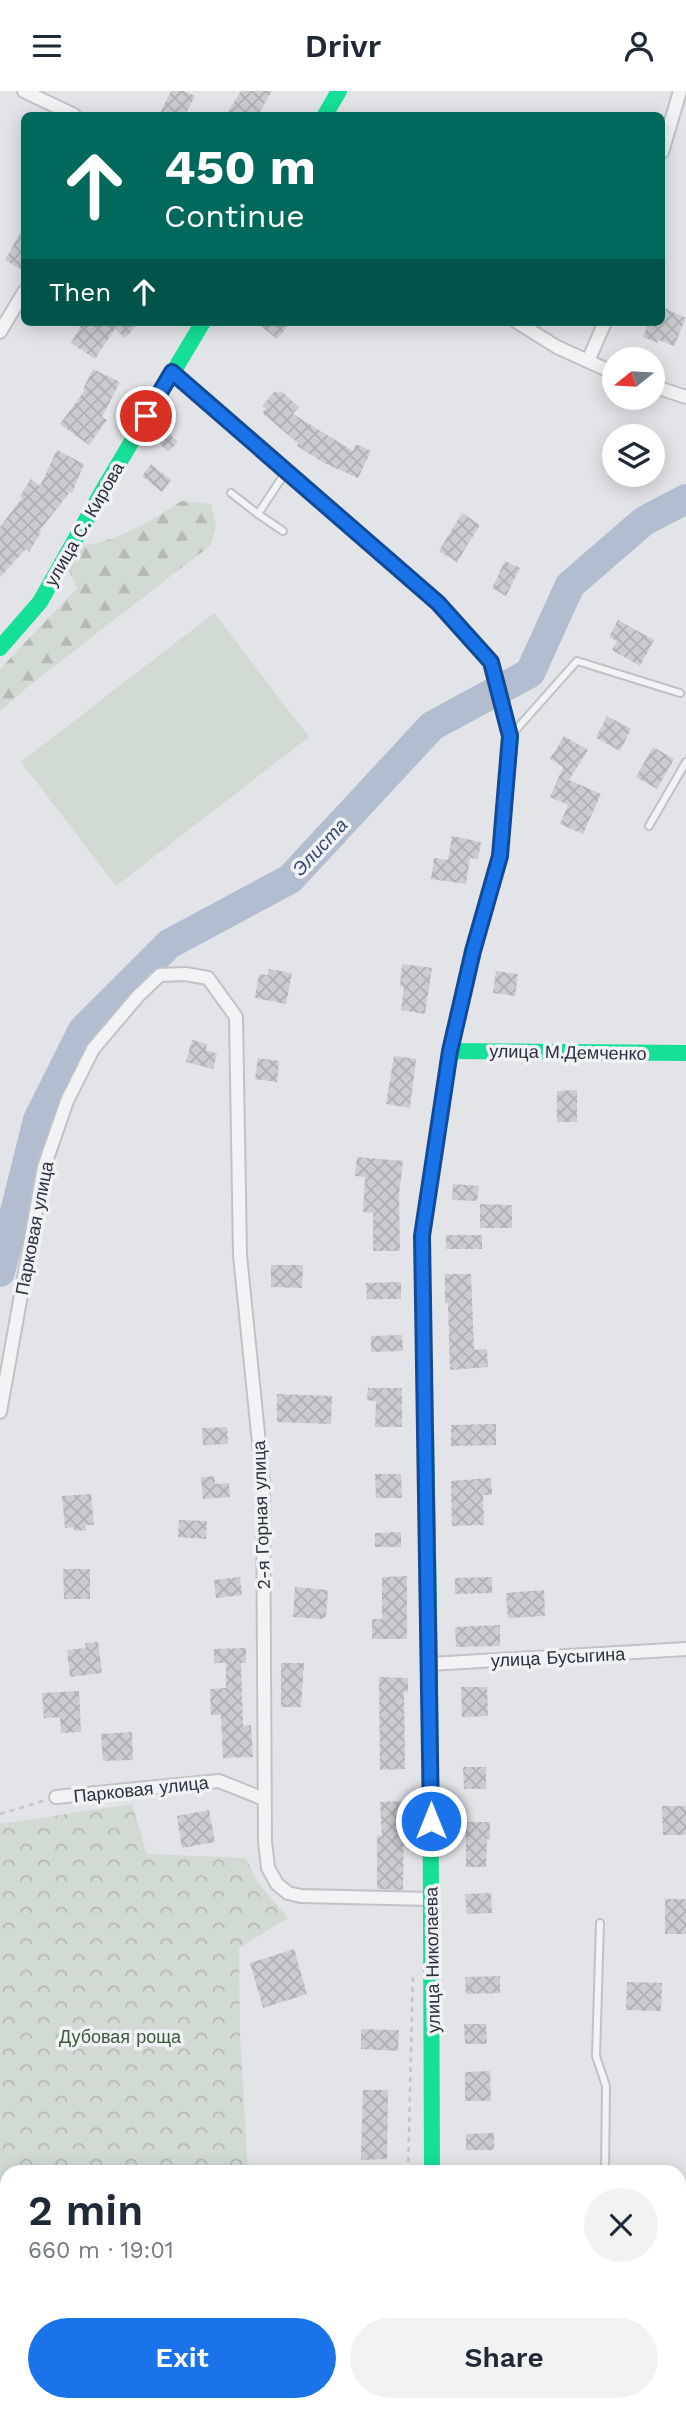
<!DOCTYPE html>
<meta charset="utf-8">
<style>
body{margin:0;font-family:"Work Sans",sans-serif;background:#f2f2f3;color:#1f2937;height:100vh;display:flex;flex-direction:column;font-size:26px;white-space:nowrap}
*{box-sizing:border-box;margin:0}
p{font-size:23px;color:#747a83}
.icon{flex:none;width:38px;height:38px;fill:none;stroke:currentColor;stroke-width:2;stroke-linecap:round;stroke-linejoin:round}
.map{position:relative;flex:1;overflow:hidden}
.panel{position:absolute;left:0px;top:2074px;width:686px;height:247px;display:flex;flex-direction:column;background:#fff;border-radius:21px 21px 0 0;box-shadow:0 4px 18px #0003}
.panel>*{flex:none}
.guide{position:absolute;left:21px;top:21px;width:644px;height:214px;border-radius:10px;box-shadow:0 4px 18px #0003;background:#00695c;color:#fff;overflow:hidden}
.needle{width:46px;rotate:252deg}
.tools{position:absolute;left:602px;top:256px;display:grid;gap:14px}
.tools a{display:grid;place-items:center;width:63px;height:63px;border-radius:50%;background:#fff;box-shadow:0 4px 18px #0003;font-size:35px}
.pin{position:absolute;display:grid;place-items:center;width:60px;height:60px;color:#fff;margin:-30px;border:4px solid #fff;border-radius:50%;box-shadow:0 2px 7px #0007}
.me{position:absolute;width:77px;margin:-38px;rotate:0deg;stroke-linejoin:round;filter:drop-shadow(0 0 5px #0008)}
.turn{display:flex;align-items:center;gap:24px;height:147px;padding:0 28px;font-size:32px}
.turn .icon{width:91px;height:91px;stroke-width:2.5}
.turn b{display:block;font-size:49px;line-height:60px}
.then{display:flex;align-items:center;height:66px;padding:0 28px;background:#0003;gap:14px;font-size:26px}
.round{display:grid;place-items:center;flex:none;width:74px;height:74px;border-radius:37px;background:#f2f2f3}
.headline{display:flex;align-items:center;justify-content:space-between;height:119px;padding:0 28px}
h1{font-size:42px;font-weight:600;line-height:52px}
.action{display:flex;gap:14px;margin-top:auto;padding:14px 28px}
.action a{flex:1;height:80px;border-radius:42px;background:#1a73e8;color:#fff;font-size:28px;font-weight:600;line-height:80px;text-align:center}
.action a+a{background:#f2f2f3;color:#1f2937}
header{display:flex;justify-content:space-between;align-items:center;height:91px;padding:0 28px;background:#fff;font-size:32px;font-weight:600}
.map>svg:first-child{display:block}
</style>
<header><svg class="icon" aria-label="menu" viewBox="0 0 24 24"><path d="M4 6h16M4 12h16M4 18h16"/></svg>Drivr<svg class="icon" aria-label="person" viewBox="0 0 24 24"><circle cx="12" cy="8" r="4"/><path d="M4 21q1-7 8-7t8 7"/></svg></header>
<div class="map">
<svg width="686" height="2319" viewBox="0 0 686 2319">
<defs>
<pattern id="forest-firs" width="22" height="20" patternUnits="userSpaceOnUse" patternTransform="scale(1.75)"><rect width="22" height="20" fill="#d2dad4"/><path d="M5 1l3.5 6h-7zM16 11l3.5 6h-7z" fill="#b4bbb7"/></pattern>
<pattern id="park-crowns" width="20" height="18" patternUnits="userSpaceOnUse" patternTransform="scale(1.75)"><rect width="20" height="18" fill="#d2dad4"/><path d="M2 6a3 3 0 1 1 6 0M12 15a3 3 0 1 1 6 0" fill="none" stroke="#b4bbb7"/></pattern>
<pattern id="building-cross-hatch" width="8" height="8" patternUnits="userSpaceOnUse" patternTransform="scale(1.75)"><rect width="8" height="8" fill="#cbccd0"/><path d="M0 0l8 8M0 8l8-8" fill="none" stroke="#aeb0b4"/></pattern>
</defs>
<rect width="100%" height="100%" fill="#e3e4e8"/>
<path fill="#d2d3db" d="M550 2314H648V2319H549Z"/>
<path fill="url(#forest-firs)" d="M182 410 211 413 216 435 211 454 30 594 0 620V578L77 497 69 480 81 455C118 451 151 429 182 410Z"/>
<path fill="url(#park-crowns)" d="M132 1713 147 1763 246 1767 258 1792 288 1827 239 1857 240 1943 248 2081H7V2314H272L279 2319H0V1733Z"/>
<path fill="#d2dad4" d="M214 522 309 646 116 795 21 671Z"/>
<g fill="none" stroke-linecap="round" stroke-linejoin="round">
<path stroke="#b3bdd0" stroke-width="30" d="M0 1181 38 1029 83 939 169 853 290 788 432 635 530 582 570 494 644 430 686 408"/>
</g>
<g fill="url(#building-cross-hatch)">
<path d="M171 0H184L195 5 185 24H159Z"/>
<path d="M241 0H272L258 24H226Z"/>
<path d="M24 135V180L5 169Z"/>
<path d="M662 216 686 227 674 255 658 249 657 252 643 246 649 231H662Z"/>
<path d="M83 231H140L125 247 115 238 95 268 71 252Z"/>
<path d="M256 231H291L277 248Z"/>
<path d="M93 278 120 291 102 326 107 329 89 354 60 333 85 299 83 298Z"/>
<path d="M275 300 278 302 281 300 299 316 293 323 353 360 356 353 371 360 358 387 324 372 297 355 298 352 262 322 266 318 262 315Z"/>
<path d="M168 342 178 351 168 361 159 352Z"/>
<path d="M57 359 84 373 72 402 70 401 40 439 41 441 29 461 26 458 0 486V436L22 407 20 405 31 388 40 395Z"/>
<path d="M151 373 171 389 162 401 142 385Z"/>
<path d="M462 422 480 434 457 471 439 460Z"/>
<path d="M505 470 520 477 506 505 492 497Z"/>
<path d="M618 529 654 549 640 575 612 559 617 550 609 546Z"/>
<path d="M607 625 631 638 620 660 596 647Z"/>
<path d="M564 645 588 659 569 689 601 703 583 743 560 733 568 714 550 706 563 676 550 668Z"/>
<path d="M653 656 674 668 657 698 636 686Z"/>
<path d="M452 745 481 751 478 768 470 767 466 793 431 788 434 767 448 769Z"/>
<path d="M402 873 432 877 425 923 401 919 404 896 400 895Z"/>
<path d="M269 878 292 882 286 913 255 907 259 883 268 884Z"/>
<path d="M496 880 518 883 515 905 493 902Z"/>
<path d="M192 949 207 953 206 959 217 963 213 978 186 971Z"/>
<path d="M394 965 416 968 410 1017 386 1013Z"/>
<path d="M258 967 279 970 277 991 255 988Z"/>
<path d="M577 999V1031H557V1000Z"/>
<path d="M357 1066 403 1070 399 1103 400 1160H373V1122L363 1121 365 1086 355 1085Z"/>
<path d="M453 1093 479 1095 477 1110 452 1109Z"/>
<path d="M480 1113 512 1114V1137H480Z"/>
<rect x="446" y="1144" width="36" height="14"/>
<path d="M271 1174H303L302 1197 271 1196Z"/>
<path d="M445 1183H471L474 1259 487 1258 488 1276 450 1279 448 1212 445 1213Z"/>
<path d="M401 1191V1208H367L366 1192Z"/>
<path d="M402 1244 403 1260 371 1261V1245Z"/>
<path d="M368 1297H402V1336H375L376 1310 367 1309Z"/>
<path d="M277 1303 332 1305 331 1333 277 1331Z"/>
<path d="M496 1333V1354L451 1355V1334Z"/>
<path d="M227 1336 228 1353 203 1354 202 1337Z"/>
<path d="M375 1383H401L402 1407H376Z"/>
<path d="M215 1385V1393L229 1392 230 1406 203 1408 201 1386Z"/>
<path d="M491 1387 492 1404H483L484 1434 452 1435 451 1390Z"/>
<path d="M91 1403 94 1434H86V1439L75 1440 73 1436 65 1437 62 1405Z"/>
<path d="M179 1429 207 1430 206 1448 178 1446Z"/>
<path d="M401 1441V1456H375V1442Z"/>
<path d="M63 1478H90V1508H64Z"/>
<path d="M407 1485V1548H372V1528H382V1486Z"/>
<path d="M240 1486 242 1504 216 1507 214 1489Z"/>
<path d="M492 1486V1502L455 1503V1487Z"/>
<path d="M295 1496 328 1499 326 1526 321 1528 293 1526Z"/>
<path d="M544 1499 545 1525 508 1527 506 1502Z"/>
<path d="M500 1534V1555L456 1556 455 1536Z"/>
<path d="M98 1551 102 1582 70 1586 67 1559 86 1557 85 1552Z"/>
<path d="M246 1557V1572H241L243 1635 251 1634 253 1666 223 1667 221 1624H211L210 1598 226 1597V1572H214V1558Z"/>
<path d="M281 1572H304L301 1616H281Z"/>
<path d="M379 1586 408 1587V1601H404L405 1678 380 1679Z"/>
<path d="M461 1596H487L488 1625 462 1626Z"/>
<path d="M79 1600 81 1641 61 1642 60 1626 44 1627 42 1602Z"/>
<path d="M132 1641 133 1669 103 1670 101 1643Z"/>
<path d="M463 1676H486V1698H464Z"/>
<path d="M406 1710 407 1725H404L403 1799 377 1798V1745H382L380 1711Z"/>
<path d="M662 1715H686V1744H663Z"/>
<path d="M209 1719 215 1751 182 1757 177 1725Z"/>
<path d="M466 1731H490V1748H487L486 1776H466Z"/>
<path d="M491 1802 492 1822 467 1823 465 1803Z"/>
<rect x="665" y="1808" width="21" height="35"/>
<path d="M294 1858 307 1903 263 1917 250 1872Z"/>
<path d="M500 1885V1902L466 1903 465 1886Z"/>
<path d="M627 1891 662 1892 661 1920 626 1919Z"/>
<path d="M464 1933H486L487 1953H465Z"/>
<path d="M361 1938 399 1939 398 1960 361 1958Z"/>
<path d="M490 1980 491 2010H465V1981Z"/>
<path d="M363 1999H388L387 2068 361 2069Z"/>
<path d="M494 2042V2059H466V2043Z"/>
</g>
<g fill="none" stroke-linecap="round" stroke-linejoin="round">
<g stroke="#c1c2c6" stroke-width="10">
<g id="lane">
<path d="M231 402 258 423"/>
<path d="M283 440 258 423 285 382"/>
<path d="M513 642 577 570 680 602"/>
<path d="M649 735 686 671"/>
<path d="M600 1832 596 1965 606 1995 605 2081"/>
</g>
</g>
<g stroke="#c1c2c6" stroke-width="16">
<g id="street">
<path d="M24 0 74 24"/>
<path d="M662 61 680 0"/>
<path d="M517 231 557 256 614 282"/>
<path d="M0 241 24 201"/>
<path d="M588 270 605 231"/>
<path d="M653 295 686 306"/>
<path d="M0 1321 44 1076 67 1010 93 958 138 905 160 884 185 883 208 887 236 926 240 1164 263 1392 265 1750 268 1777 277 1793 288 1802 301 1805 431 1808"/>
<path d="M430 1573 686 1558"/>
<path d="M56 1706 219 1690 264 1708"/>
<path d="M417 2319 434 2314"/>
</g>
</g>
<g stroke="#c4c5c9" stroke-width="2.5" stroke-dasharray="5 5" stroke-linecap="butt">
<path d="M0 1723 43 1710"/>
<path d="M408 2081 413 1881"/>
<path d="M337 2319 339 2314"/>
</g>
<use href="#lane" stroke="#f2f3f5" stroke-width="6"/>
<use href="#street" stroke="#f2f3f5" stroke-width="12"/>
<g stroke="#16e098" stroke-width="16">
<path d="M325 24 339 0"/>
<path d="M316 406 438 512 491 571 511 645 500 765 473 860 451 955"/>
<path d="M0 557 40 511 107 392 203 231"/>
<path d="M450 960 686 962"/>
<path d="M426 1340 430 1573 432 2081"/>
<path d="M358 2319 361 2314"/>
</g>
<path stroke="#ffcf43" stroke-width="16" d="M426 1340 422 1145 451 955"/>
<path stroke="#f24e42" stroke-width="16" d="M172 281 316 406"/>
</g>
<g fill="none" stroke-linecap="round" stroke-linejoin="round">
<g stroke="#114b97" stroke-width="18">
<path id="route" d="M146 325 172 281 438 512 491 571 510 645 500 765 473 860 450 960 422 1145 431 1730"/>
</g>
<use href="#route" stroke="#1a73e8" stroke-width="12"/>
</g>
<g text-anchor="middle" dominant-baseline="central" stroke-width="7" stroke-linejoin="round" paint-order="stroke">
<g font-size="18" fill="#2b2f3f" stroke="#f1f2f6">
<text transform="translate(84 433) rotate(-60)">улица С. Кирова</text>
<text transform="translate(568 961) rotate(1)">улица М.Демченко</text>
<text transform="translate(34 1137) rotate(-79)">Парковая улица</text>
<text transform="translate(261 1424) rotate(-92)">2-я Горная улица</text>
<text transform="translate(558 1566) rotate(-3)">улица Бусыгина</text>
<text transform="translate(141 1698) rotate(-6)">Парковая улица</text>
<text transform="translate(432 1869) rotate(-91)">улица Николаева</text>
</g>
<g font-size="18" fill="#3b5a39" stroke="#f1f2f6">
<text x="120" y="1945">Дубовая роща</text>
</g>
<g font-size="19" font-style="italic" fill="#384970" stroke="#f1f2f6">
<text transform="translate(320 756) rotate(-47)">Элиста</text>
</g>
</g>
</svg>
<div class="tools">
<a><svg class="needle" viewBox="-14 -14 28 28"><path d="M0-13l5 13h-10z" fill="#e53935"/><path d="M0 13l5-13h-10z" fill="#747a83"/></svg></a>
<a><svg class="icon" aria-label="layers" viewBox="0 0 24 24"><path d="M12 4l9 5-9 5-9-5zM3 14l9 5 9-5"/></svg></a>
</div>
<div class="pin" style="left:146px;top:325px;background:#d93025"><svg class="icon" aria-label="arrive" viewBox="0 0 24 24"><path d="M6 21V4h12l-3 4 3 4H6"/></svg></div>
<svg class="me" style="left:431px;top:1730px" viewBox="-20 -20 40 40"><circle r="17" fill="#1a73e8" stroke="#fff" stroke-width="3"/><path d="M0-11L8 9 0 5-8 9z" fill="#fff"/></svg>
<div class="guide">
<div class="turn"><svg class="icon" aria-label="ahead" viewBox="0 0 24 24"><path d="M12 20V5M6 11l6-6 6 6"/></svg><div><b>450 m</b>Continue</div></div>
<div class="then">Then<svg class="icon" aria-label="ahead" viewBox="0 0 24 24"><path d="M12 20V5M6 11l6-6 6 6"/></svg></div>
</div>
<section class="panel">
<div class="headline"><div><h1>2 min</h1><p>660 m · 19:01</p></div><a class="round"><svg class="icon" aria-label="close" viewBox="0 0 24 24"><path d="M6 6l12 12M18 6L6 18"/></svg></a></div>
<div class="action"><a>Exit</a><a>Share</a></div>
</section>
</div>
